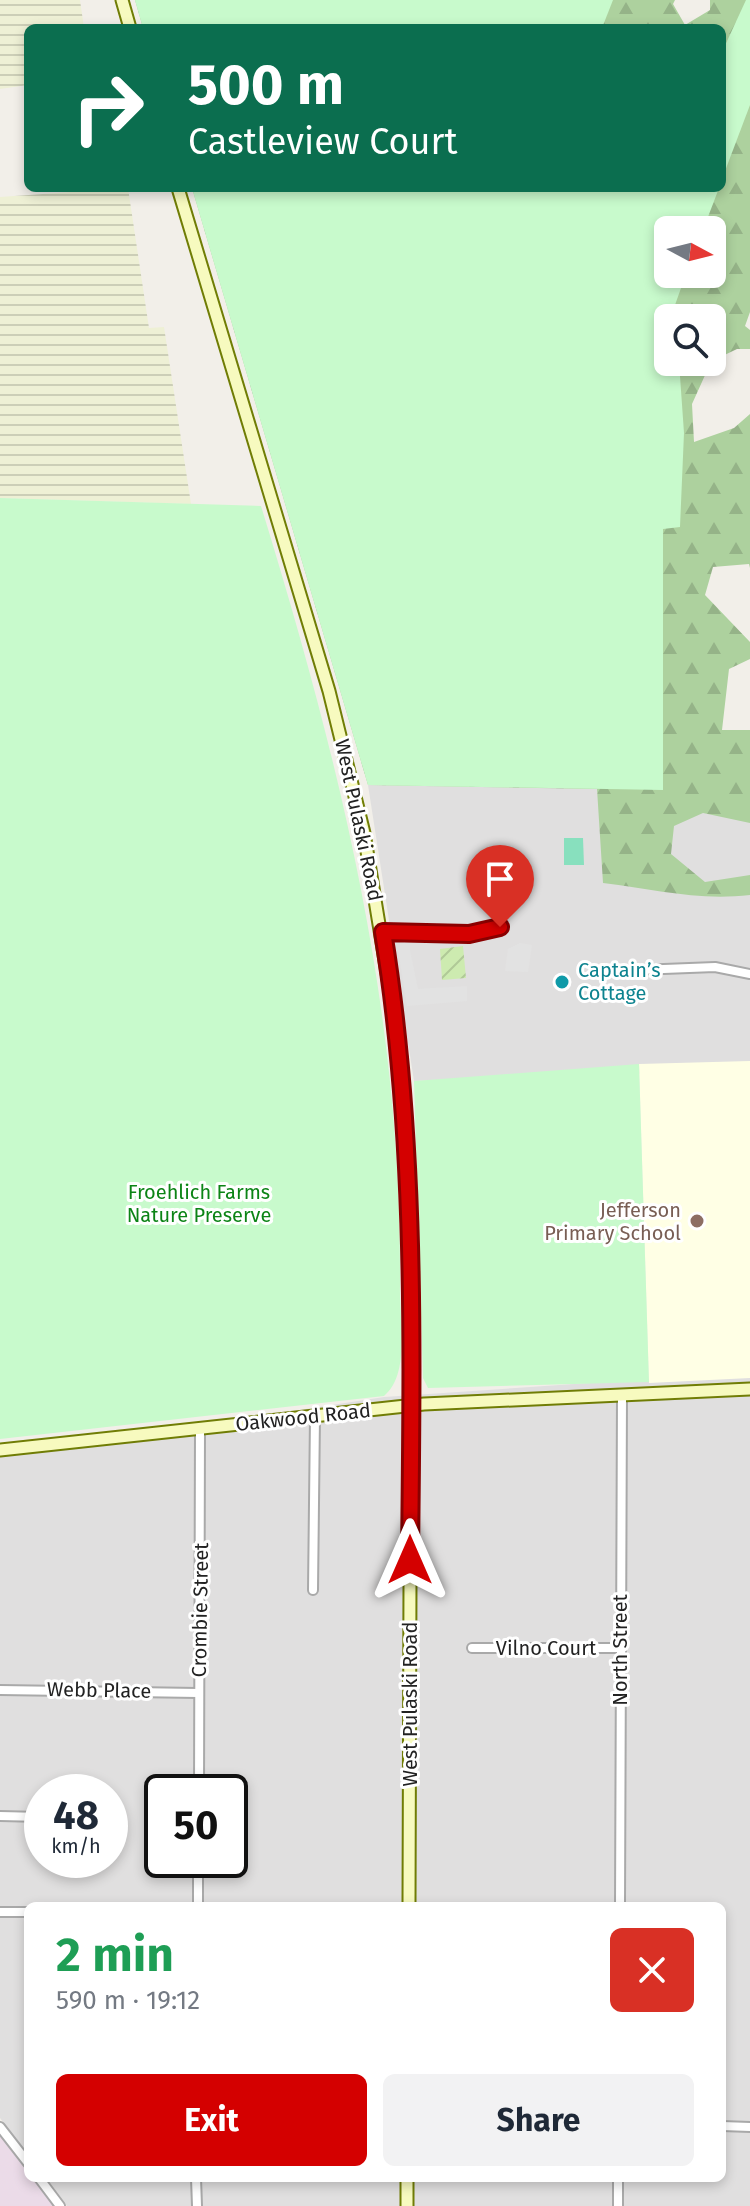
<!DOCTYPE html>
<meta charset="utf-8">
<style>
body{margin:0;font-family:"Fira Sans",sans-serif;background:#f2f2f3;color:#1f2937;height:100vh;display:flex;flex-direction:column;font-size:30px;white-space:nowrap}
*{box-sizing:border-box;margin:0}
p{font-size:26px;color:#747a83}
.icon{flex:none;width:44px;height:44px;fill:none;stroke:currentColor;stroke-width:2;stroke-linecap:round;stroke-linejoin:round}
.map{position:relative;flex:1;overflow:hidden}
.sheet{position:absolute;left:24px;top:1902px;width:702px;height:280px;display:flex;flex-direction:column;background:#fff;border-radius:12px;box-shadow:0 4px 12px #0003}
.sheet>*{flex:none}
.top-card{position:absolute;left:24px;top:24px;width:702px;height:168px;border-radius:12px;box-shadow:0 4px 12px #0003;background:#0b6e4f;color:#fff;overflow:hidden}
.needle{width:52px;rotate:97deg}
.buttons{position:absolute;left:654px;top:216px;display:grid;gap:16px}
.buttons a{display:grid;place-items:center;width:72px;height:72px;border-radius:12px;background:#fff;box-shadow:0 4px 12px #0003;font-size:40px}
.speed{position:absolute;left:24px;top:1774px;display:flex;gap:16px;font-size:40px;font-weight:700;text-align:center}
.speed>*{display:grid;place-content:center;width:104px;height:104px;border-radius:50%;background:#fff;box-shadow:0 4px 12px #0003;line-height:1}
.speed small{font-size:20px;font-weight:400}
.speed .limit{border:4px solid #111;border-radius:12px;background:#fff;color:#111}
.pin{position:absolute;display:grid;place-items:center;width:68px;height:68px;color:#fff;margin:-82px -34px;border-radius:50% 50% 50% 0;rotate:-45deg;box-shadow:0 0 8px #0007}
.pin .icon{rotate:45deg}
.me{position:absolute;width:88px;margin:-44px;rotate:0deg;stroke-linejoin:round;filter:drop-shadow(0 0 6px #0008)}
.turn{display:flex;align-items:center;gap:28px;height:168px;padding:0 32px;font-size:36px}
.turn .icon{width:104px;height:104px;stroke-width:2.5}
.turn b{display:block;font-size:56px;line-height:68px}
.round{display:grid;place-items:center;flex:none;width:84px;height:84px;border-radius:12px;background:#f2f2f3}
.overview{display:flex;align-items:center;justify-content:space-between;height:136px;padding:0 32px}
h1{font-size:48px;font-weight:700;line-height:60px;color:#1e9e55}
.action{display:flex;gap:16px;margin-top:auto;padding:16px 32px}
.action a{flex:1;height:92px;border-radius:12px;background:#d40000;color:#fff;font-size:32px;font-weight:700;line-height:92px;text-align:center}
.action a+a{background:#f2f2f3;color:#1f2937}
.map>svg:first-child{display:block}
</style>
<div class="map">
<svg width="750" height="2206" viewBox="0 0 750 2206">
<defs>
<pattern id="farmland-rules" width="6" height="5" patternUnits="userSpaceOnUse" patternTransform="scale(2)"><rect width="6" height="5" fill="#eef0d5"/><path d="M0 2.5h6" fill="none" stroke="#ccceb7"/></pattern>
<pattern id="forest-firs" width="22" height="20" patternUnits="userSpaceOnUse" patternTransform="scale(2)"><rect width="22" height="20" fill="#add19e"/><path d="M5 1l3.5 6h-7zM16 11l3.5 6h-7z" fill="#95b388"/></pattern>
<pattern id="garden-furrows" width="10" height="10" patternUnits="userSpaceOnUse" patternTransform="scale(2)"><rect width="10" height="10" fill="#cdebb0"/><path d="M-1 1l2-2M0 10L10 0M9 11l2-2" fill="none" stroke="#b0c997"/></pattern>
</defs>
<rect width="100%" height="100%" fill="#f2efe9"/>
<g fill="#e0dfdf" fill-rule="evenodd">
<path d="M368 785 750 791V1070L414 1081Z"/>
<path d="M750 1372V2206H67L46 2178H722V1906H28V2154L0 2118V1456L384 1397ZM42 1792H110V1860H42ZM162 1792H230V1860H162Z"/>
</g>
<path fill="#ebdbe8" d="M0 2133 28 2170V2178H34L55 2206H0Z"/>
<path fill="#ffffe5" d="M750 1061V1378L649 1383 639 1064Z"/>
<g fill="url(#farmland-rules)">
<path d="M0 0H80L84 28H28V85L0 89Z"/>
<path d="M128 188 149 328 164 327 191 504 0 498V197Z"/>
</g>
<path fill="url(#forest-firs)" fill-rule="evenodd" d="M135 0H675L673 4 685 25 710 10V0H750V312L745 326 750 330V349H737L712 361V318H668V362H711L692 404 694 442 734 428 750 414V568L749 564 713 567 705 595 750 642V659L729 669 722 730H750V823L703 813 674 826 671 854 705 882 750 875V895C696 901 655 889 603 883L597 789 368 785 192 188H722V28H143ZM668 230H712V274H668Z"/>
<g fill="#c8facc">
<path d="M135 0H613L602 28H143Z"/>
<path d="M746 0H750V105L722 179V52Z"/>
<path d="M192 188H719L703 230H668V274H686L675 305V318H668V362H679L684 433 680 527 663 529V790L368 785Z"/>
<path d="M0 498 261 506C341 766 402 1012 400 1286 399 1317 411 1374 384 1396L0 1439Z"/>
<path d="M639 1064 649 1382 428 1388 423 1378 414 1081Z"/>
</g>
<path fill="url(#garden-furrows)" d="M463 946 466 978 442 980 440 949Z"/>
<path fill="#88e0be" d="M564 838H583L584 865H564Z"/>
<g fill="#e2e2e2">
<path d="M520 943 532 945 528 972 505 971 508 949Z"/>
<path d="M398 950H410L418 989 467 986V1001L407 1006Z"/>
</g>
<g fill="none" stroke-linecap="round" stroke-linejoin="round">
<g stroke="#a9a9a9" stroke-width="12">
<g id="street">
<path d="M383 932 469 934 500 927"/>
<path d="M638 970 715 967 750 974"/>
<path d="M313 1590 315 1416"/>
<path d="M472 1648H620"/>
<path d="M0 1690 198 1693"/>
<path d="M199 1792 200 1428"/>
<path d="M0 1816 42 1817"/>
<path d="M198 1906V1860"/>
<path d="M620 1906 622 1395"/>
<path d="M0 1912H28"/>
<path d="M722 2126 750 2127"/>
<path d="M0 2127 28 2163"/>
<path d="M39 2178 60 2206"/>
<path d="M196 2178 197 2206"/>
<path d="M618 2206V2178"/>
</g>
</g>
<g stroke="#707d05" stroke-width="15">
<g id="secondary">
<path d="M122 0 130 28"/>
<path d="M178 188 329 691 364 833 401 1058 411 1258 409 1906"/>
<path d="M0 1450 424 1404 750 1389"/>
<path d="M407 2206V2178"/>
</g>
</g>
<use href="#street" stroke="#fff" stroke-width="8"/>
<use href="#secondary" stroke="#f7fabf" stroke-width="11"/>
</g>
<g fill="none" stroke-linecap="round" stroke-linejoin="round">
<g stroke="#8a0000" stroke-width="20">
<path id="route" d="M410 1560C412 1350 417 1140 383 932L469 934 500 927"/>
</g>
<use href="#route" stroke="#d40000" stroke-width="14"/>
</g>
<circle fill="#0f9aa8" stroke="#fff" stroke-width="3" cx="562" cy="982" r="8"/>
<circle fill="#8d6e63" stroke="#fff" stroke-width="3" cx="697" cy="1221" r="8"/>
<g text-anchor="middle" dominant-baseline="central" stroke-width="6" stroke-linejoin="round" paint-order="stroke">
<g font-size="20" fill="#222" stroke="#fff">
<text transform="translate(359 820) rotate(78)">West Pulaski Road</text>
<text transform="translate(303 1417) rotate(-6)">Oakwood Road</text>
<text transform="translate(200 1610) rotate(-89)">Crombie Street</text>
<text x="546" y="1648">Vilno Court</text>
<text transform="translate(620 1650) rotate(-90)">North Street</text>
<text transform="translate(99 1690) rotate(1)">Webb Place</text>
<text transform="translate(410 1704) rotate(-90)">West Pulaski Road</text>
</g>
<g font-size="20" fill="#0d838f" stroke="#fff" text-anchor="start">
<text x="578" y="970">Captain’s<tspan x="578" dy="23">Cottage</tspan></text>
</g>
<g font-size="20" fill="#0c8416" stroke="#fff">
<text x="199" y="1192">Froehlich Farms<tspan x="199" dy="23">Nature Preserve</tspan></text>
</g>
<g font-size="20" fill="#785e54" stroke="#fff" text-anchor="end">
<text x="681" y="1210">Jefferson<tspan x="681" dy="23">Primary School</tspan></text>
</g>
</g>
</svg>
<div class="buttons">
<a><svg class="needle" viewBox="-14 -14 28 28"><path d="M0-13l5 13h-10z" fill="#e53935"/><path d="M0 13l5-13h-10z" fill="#747a83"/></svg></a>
<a><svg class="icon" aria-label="search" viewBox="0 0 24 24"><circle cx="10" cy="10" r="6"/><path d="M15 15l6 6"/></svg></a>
</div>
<div class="speed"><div>48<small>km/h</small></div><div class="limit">50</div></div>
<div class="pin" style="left:500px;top:927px;background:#d93025"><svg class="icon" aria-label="arrive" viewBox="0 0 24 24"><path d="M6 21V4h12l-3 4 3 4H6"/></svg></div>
<svg class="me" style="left:410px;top:1560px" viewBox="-20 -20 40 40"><path d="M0-17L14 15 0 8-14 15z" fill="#d40000" stroke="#fff" stroke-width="4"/></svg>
<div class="top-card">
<div class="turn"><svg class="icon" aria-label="right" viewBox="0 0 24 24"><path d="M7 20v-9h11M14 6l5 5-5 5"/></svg><div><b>500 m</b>Castleview Court</div></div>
</div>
<section class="sheet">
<div class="overview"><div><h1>2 min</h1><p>590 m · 19:12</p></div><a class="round" style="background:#d93025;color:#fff"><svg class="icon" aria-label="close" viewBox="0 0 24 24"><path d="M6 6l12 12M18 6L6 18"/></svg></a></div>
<div class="action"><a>Exit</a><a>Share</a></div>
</section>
</div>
